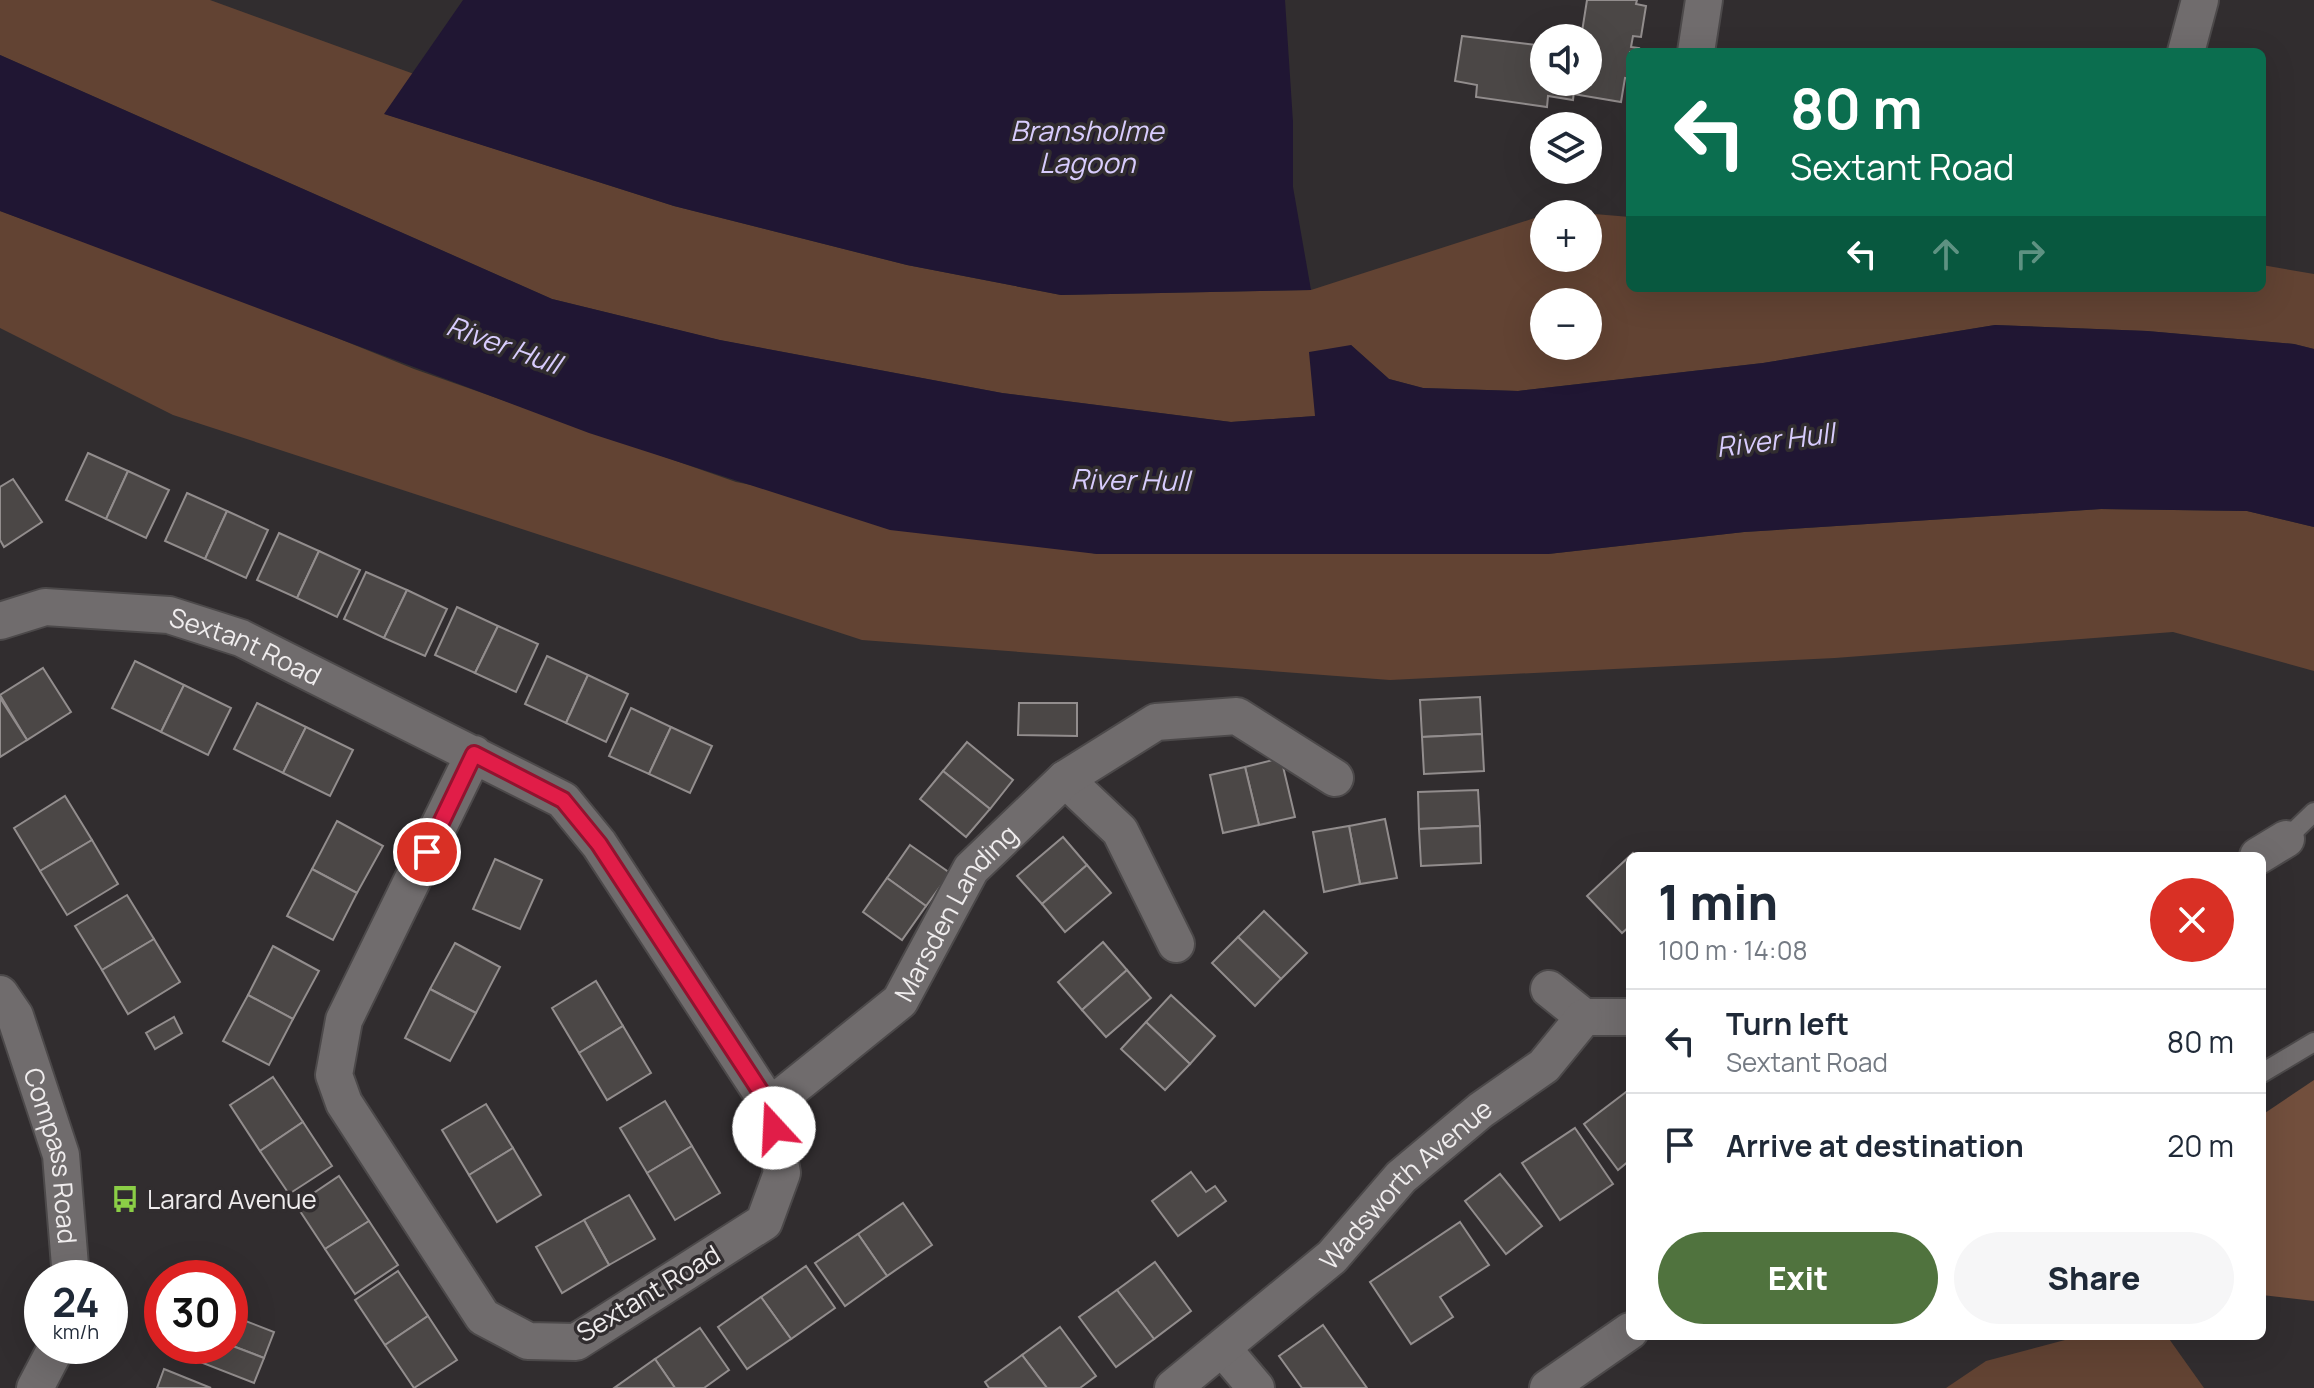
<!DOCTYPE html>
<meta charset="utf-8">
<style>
body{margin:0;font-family:Manrope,sans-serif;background:#f6f6f7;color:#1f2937;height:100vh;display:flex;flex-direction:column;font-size:30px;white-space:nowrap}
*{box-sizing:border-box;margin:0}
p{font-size:26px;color:#747a83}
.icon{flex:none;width:44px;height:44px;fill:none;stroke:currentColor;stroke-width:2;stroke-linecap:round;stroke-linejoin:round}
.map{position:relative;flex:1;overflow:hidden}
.panel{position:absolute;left:1626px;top:852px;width:640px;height:488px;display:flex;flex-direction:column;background:#fff;border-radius:12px;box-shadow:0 8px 32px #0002}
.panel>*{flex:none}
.banner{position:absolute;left:1626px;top:48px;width:640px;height:244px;border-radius:12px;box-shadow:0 8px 32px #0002;background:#0b6e4f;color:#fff;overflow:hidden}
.fabs{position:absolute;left:1530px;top:24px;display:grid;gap:16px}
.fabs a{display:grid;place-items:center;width:72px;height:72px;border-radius:50%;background:#fff;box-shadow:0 8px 32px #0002;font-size:40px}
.speed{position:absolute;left:24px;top:1260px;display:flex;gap:16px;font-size:40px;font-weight:700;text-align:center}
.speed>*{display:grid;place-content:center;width:104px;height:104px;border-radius:50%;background:#fff;box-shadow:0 8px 32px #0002;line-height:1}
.speed small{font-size:20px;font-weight:400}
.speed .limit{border:12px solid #d22;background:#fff;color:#111}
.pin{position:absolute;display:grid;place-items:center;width:68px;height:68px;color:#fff;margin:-34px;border:4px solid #fff;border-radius:50%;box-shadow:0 2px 8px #0007}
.me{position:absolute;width:88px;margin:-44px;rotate:340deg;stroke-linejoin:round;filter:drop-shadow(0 0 6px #0008)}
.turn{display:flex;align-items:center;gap:28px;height:168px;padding:0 32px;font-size:36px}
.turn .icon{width:104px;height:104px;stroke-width:2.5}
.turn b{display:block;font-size:56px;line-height:68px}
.lanes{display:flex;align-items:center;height:76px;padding:0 32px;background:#0003;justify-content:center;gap:40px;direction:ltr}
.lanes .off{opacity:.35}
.round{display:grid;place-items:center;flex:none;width:84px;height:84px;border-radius:42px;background:#f6f6f7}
.head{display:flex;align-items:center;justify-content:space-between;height:136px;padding:0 32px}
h1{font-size:48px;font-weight:800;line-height:60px}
.button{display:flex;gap:16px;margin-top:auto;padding:16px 32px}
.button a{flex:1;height:92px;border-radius:48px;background:#50733e;color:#fff;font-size:32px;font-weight:800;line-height:92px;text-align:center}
.button a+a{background:#f6f6f7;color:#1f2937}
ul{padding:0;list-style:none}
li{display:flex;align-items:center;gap:24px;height:104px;padding:0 32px;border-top:2px solid #e0e1e3}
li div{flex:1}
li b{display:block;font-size:30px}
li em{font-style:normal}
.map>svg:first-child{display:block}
</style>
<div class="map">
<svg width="2314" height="1388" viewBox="0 0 2314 1388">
<rect width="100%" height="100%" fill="#312d2f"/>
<g fill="#624333" fill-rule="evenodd">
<path d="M0 0H210L414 74 385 114 674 206 907 265 1061 295 1311 290 1544 215V258H1588V214H1548L1559 211 1630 217V288H2262V265L2314 274V349L2294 344 2147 331 1995 325 1763 363 1518 391 1423 388 1389 379 1351 345 1316 416 1231 422 1002 393 719 340 552 299 0 55ZM1544 302H1588V346H1544Z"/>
<path d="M0 211 245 301 414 369 736 482 1097 554H1548L1744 532 2101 509 2247 511 2314 527V671L2173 632 1835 658 1390 680 862 640 173 415 0 328Z"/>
<path d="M2080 1336H2167L2204 1388H1946L1986 1361Z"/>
</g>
<path fill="#724f3d" d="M2314 1080V1301L2262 1295V1115Z"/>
<g fill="#201633">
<path d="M463 0H1285L1293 122V187L1311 290 1061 295 907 265 674 206 384 114Z"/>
<path d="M0 55 552 299 720 340 1002 393 1231 422 1315 416 1309 352 1351 345 1389 379 1423 388 1518 391 1763 363 1995 325 2147 331 2294 344 2314 349V527L2247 511 2101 509 1744 532 1548 554H1097L890 530 589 433 0 211Z"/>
</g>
<g fill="#4b4746" stroke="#928d8d" stroke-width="2">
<path d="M1587 0H1637L1636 4 1646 6 1641 37 1633 36 1631 47 1639 48 1638 52H1630V79L1625 78 1621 102 1573 94 1575 82H1588V38H1581Z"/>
<path d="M1462 36 1544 46V82H1575L1573 100 1548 96 1547 107 1476 97 1477 85 1455 81Z"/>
<path d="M88 453 128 471 106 519 66 500Z"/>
<path d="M128 471 169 490 146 538 106 519Z"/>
<path d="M13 479 42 522 4 547 0 540V487Z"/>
<path d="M187 493 227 511 205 559 165 541Z"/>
<path d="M227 511 268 530 246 578 205 559Z"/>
<path d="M279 533 319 551 297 598 257 580Z"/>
<path d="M319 551 360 570 337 617 297 598Z"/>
<path d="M366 572 407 590 384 638 344 619Z"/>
<path d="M407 590 447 609 425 656 384 638Z"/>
<path d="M457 607 498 626 475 673 435 655Z"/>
<path d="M498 626 538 644 516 692 475 673Z"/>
<path d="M547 656 588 675 566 723 525 704Z"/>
<path d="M135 661 184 685 161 732 112 708Z"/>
<path d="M43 668 71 712 27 740 0 695Z"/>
<path d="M588 675 628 694 606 742 566 723Z"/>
<path d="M184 685 231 708 208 755 161 732Z"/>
<path d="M1480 697 1482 734 1422 737 1420 700Z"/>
<path d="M0 698 27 740 0 757Z"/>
<path d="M257 703 306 727 283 773 234 749Z"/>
<path d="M1019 703H1077V736L1018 735Z"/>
<path d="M631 708 671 727 649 774 609 756Z"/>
<path d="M306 727 353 750 330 796 283 773Z"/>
<path d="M671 727 712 746 690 793 649 774Z"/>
<path d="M1482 734 1484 771 1424 774 1422 737Z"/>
<path d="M967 742 1013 780 990 809 943 771Z"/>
<path d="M1281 758 1295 817 1259 825 1245 767Z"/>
<path d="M1245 767 1259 825 1223 833 1210 775Z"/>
<path d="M943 771 990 809 966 837 920 799Z"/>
<path d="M1478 790 1480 826 1419 829 1418 792Z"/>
<path d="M65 796 92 840 40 871 14 828Z"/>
<path d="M1385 819 1397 878 1360 884 1349 826Z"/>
<path d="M337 821 383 846 357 893 312 869Z"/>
<path d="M1349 826 1360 884 1324 892 1313 832Z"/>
<path d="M1480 826 1481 863 1421 866 1419 829Z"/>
<path d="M1063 837 1087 865 1042 904 1017 876Z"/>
<path d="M92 840 118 884 67 915 40 871Z"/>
<path d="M910 845 950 873 926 906 887 878Z"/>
<path d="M1633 853 1636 856H1630V926L1622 933 1587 896Z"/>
<path d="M495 859 542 880 520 929 473 909Z"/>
<path d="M1087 865 1111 893 1065 932 1042 904Z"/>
<path d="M312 869 357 893 333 940 287 916Z"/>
<path d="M887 878 926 906 902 940 863 912Z"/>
<path d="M127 895 154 939 102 970 75 926Z"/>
<path d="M1264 911 1307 953 1281 979 1238 937Z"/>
<path d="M1238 937 1281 979 1255 1006 1212 963Z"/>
<path d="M154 939 180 982 128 1014 102 970Z"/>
<path d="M1103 942 1127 970 1082 1010 1058 982Z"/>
<path d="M455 943 500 967 476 1013 430 989Z"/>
<path d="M273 946 319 971 293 1019 248 995Z"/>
<path d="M1127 970 1151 998 1106 1037 1082 1010Z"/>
<path d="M596 981 623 1026 579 1053 552 1008Z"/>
<path d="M430 989 476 1013 450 1061 405 1038Z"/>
<path d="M248 995 293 1019 269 1065 223 1041Z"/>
<path d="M1171 995 1215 1036 1190 1064 1146 1022Z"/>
<path d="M174 1017 182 1033 155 1049 146 1033Z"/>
<path d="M1146 1022 1190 1064 1165 1090 1121 1049Z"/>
<path d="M623 1026 651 1073 607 1100 579 1053Z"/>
<path d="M273 1077 303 1122 260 1151 230 1105Z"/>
<path d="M1630 1089V1160L1618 1170 1584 1124Z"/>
<path d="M665 1101 692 1146 647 1173 620 1128Z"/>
<path d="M486 1104 513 1148 469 1175 442 1130Z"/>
<path d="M303 1122 332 1166 289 1194 260 1151Z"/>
<path d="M1575 1128 1613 1184 1560 1220 1522 1163Z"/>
<path d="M692 1146 720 1193 675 1220 647 1173Z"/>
<path d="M513 1148 541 1195 497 1222 469 1175Z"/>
<path d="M1191 1172 1206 1192 1215 1186 1226 1201 1178 1236 1152 1201Z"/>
<path d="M1500 1174 1542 1226 1506 1254 1465 1201Z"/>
<path d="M339 1176 369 1221 325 1249 296 1205Z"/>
<path d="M629 1195 655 1239 609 1265 584 1220Z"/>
<path d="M903 1203 932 1245 887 1276 858 1234Z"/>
<path d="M584 1220 609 1265 562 1293 536 1247Z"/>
<path d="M369 1221 398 1265 355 1294 325 1249Z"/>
<path d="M1460 1222 1489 1265 1440 1297 1453 1317 1411 1344 1370 1282Z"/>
<path d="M858 1234 887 1276 845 1306 815 1263Z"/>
<path d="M1155 1262 1191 1311 1154 1339 1117 1290Z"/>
<path d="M806 1266 835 1308 791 1339 761 1297Z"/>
<path d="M398 1271 428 1316 385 1345 355 1300Z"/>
<path d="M1117 1290 1154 1339 1116 1367 1079 1317Z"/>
<path d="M761 1297 791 1339 747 1369 718 1327Z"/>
<path d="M230 1315 274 1332 264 1358 230 1345Z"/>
<path d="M428 1316 457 1360 414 1388 385 1345Z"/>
<path d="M1323 1325 1367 1388H1302L1279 1356Z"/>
<path d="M1060 1327 1096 1376 1080 1388H1047L1022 1355Z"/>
<path d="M700 1328 729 1370 704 1388H675L655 1359Z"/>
<path d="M230 1345 264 1358 254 1383 172 1351 174 1346Z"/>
<path d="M1022 1355 1047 1388H989L985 1382Z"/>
<path d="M655 1359 675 1388H614Z"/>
<path d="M164 1369 211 1388H157Z"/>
</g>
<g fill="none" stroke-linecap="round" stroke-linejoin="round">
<g stroke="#4c494a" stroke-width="22">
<g id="lane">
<path d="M2286 839 2314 812"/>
<path d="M2262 1073 2314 1042"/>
</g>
</g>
<g stroke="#4c494a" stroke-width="40">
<g id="street">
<path d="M1696 52 1704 0"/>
<path d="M2186 52 2200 0"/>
<path id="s1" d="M0 621 45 607 169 615 241 638 563 800 599 844 770 1106 782 1173 764 1222 576 1342 528 1341 483 1317 344 1103 334 1075 344 1020 474 754"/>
<path d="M1065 779 1120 831 1176 944"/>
<path d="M2258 856 2286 839"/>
<path d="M1549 989 1584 1017H1630"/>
<path id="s2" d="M0 994 15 1016 61 1155 71 1278"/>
<path id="s3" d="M770 1106 900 1001 971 869 1065 779 1156 722 1237 716 1335 778"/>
<path d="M1224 1350 1256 1388"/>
<path d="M35 1388 57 1346"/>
<path id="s4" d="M1173 1388 1332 1257 1401 1177 1481 1110 1544 1066 1584 1017"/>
<path d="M1548 1388 1630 1331"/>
</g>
</g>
<use href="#lane" stroke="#706c6d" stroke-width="18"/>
<use href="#street" stroke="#706c6d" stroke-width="36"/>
</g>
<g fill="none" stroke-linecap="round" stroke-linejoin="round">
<g stroke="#92132f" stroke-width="20">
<path id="route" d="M427 852 474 754 563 800 599 844 770 1106 774 1128"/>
</g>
<use href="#route" stroke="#e11d48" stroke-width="14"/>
</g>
<defs>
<g id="bus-bare" transform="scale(2.16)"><path d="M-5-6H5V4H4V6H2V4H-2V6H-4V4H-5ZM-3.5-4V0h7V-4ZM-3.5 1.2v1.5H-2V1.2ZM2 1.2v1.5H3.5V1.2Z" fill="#8bce46" stroke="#312d2f" stroke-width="2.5" paint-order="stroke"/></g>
</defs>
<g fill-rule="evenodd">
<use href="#bus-bare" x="125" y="1199"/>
</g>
<g text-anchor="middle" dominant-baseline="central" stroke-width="7" stroke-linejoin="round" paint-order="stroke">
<g font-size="26" fill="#efeced" stroke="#312d2f">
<text stroke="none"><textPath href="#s1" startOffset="254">Sextant Road</textPath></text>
<text stroke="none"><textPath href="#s3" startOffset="272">Marsden Landing</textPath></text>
<text stroke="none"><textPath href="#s2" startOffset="172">Compass Road</textPath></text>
<text stroke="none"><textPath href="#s4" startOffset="310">Wadsworth Avenue</textPath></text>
<text transform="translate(648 1293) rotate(-31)">Sextant Road</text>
</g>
<g font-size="26" fill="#efeced" stroke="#312d2f" text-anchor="start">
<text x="147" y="1199">Larard Avenue</text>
</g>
<g font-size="28" font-style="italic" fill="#d8ccfd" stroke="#312d2f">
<text x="1087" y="130">Bransholme<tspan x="1087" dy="32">Lagoon</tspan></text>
<text transform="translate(504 344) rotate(20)">River Hull</text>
<text transform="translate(1775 439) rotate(-7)">River Hull</text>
<text transform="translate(1130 479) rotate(1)">River Hull</text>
</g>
</g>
</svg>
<div class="fabs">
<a><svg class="icon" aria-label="sound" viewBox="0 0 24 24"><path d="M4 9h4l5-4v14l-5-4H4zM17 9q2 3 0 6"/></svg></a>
<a><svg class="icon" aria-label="layers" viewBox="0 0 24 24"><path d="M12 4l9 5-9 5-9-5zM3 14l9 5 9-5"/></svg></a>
<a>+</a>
<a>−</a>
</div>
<div class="speed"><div>24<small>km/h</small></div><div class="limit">30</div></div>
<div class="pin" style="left:427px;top:852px;background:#d93025"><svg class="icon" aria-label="arrive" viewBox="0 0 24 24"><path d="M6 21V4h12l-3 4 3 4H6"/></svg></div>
<svg class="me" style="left:774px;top:1128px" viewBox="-20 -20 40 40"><circle r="19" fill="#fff"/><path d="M0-13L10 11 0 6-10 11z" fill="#e11d48"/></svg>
<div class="banner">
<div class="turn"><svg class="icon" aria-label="left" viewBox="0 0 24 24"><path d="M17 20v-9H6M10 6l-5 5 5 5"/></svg><div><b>80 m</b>Sextant Road</div></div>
<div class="lanes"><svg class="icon" aria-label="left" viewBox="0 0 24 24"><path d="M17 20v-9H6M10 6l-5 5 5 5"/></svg><svg class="icon off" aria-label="ahead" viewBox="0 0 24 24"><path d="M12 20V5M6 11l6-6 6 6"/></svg><svg class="icon off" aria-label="right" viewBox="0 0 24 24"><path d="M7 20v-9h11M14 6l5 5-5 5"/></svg></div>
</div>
<section class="panel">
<div class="head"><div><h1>1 min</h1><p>100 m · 14:08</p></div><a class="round" style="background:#d93025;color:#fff"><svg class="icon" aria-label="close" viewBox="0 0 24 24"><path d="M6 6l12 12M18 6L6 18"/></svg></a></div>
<ul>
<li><svg class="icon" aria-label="left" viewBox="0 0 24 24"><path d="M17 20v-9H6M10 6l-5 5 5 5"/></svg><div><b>Turn left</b><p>Sextant Road</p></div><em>80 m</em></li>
<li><svg class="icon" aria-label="arrive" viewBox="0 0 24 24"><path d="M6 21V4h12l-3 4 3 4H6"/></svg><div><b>Arrive at destination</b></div><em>20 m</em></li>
</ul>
<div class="button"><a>Exit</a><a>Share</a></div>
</section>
</div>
